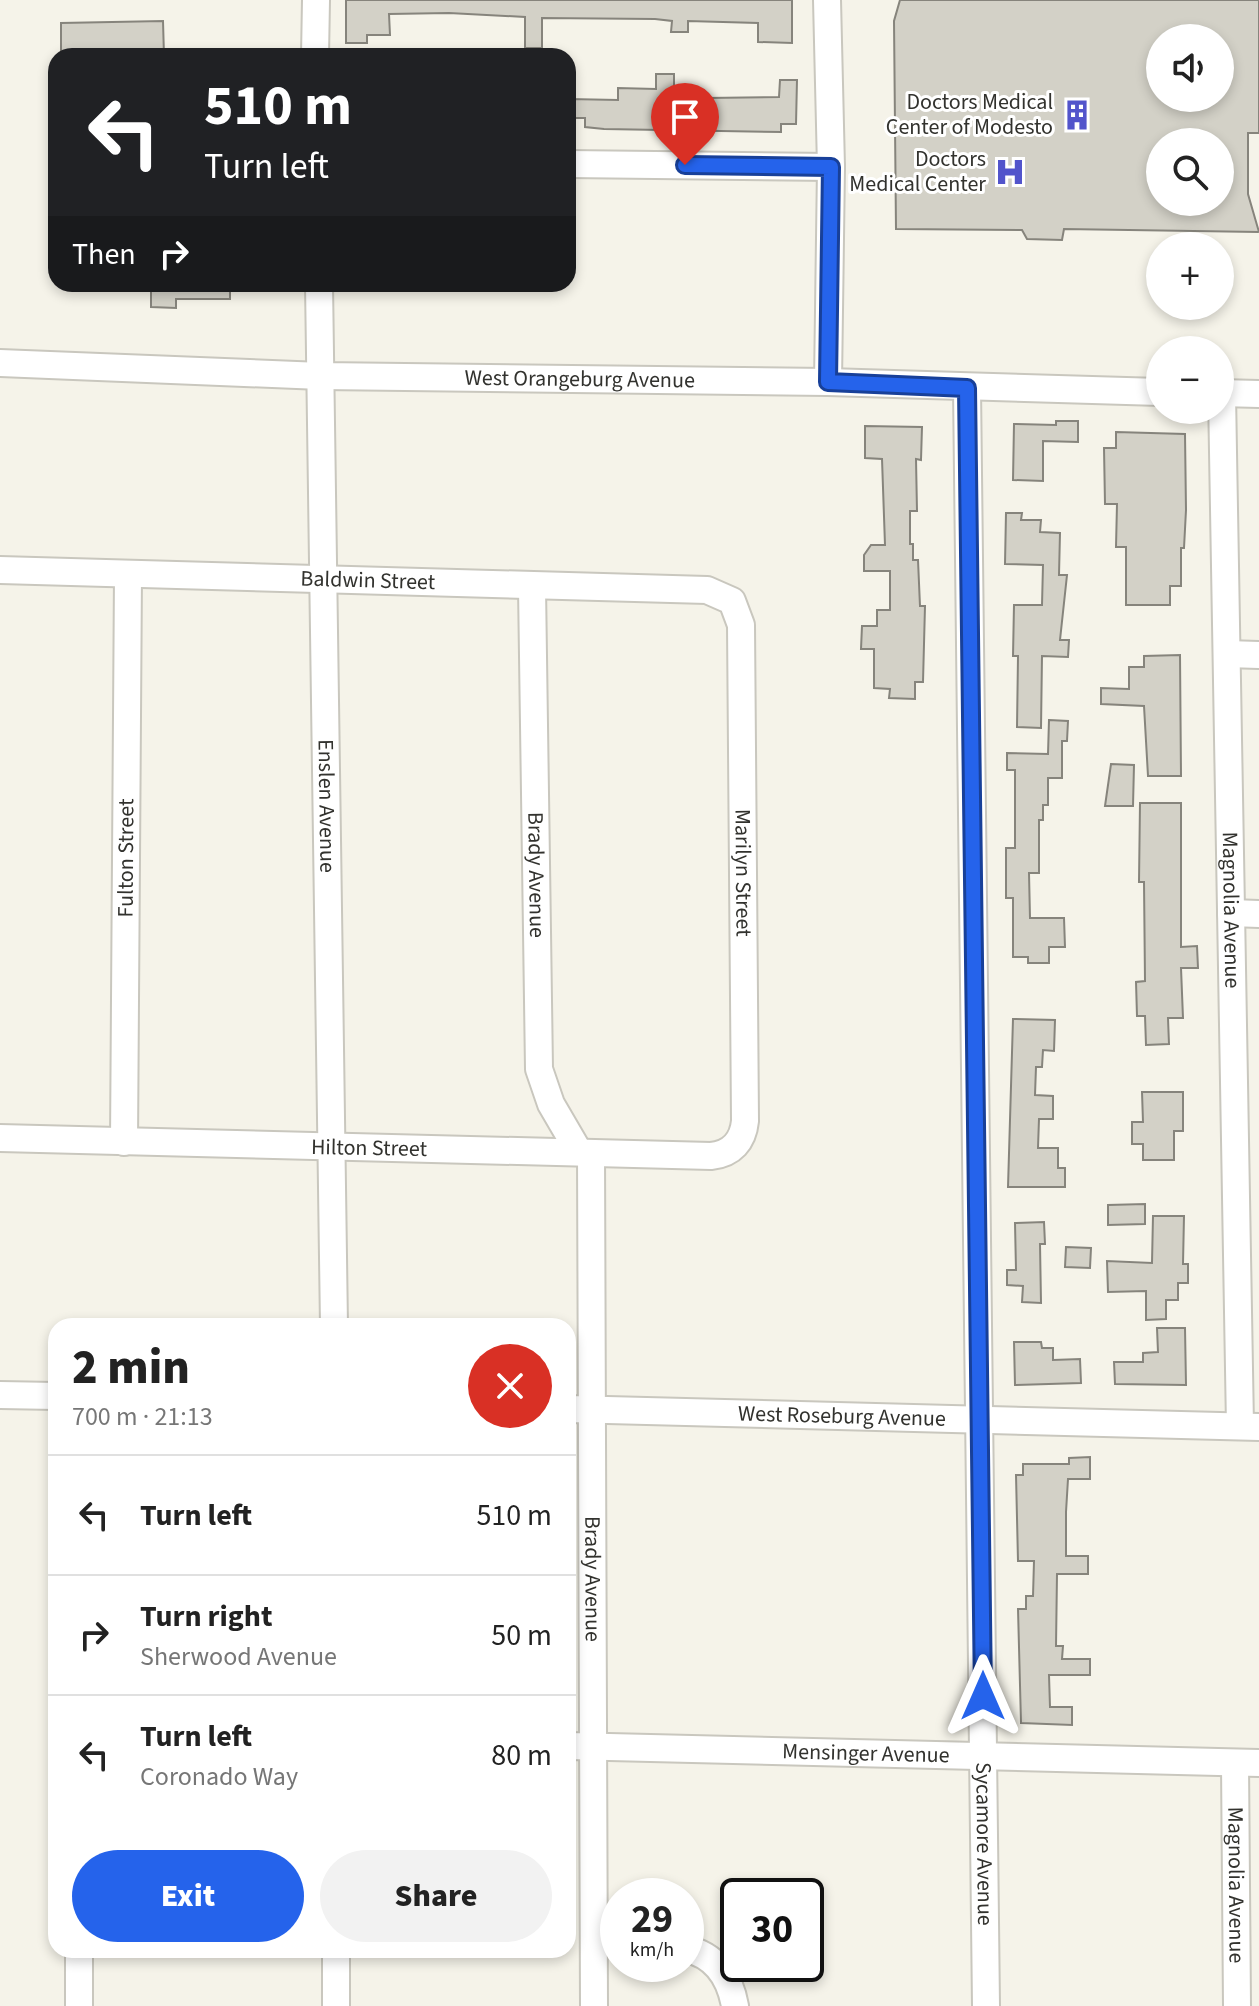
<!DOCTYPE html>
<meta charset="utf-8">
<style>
body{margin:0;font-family:"Source Sans 3",sans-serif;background:#f2f2f2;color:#222;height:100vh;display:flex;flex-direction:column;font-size:30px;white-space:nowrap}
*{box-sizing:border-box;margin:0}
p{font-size:26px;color:#767676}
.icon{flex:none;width:44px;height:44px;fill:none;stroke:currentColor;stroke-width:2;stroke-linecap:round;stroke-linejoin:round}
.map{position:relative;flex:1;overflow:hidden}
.drawer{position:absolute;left:48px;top:1318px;width:528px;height:640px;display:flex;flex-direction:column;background:#fff;border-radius:24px;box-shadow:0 4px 12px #0003}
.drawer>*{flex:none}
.top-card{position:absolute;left:48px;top:48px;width:528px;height:244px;border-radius:24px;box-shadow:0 4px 12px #0003;background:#202124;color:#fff;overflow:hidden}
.fabs{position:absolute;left:1146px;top:24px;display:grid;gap:16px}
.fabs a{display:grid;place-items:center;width:88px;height:88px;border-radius:50%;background:#fff;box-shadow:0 4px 12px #0003;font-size:40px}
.speed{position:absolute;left:600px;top:1878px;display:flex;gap:16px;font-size:40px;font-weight:700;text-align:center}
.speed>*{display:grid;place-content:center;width:104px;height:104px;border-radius:50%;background:#fff;box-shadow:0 4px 12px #0003;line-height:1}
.speed small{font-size:20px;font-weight:400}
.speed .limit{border:4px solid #111;border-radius:12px;background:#fff;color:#111}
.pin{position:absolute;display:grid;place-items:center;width:68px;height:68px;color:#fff;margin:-82px -34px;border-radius:50% 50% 50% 0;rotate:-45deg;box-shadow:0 0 8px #0007}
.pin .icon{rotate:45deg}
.me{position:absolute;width:88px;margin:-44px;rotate:0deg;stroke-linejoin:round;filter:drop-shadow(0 0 6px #0008)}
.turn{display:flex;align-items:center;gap:28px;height:168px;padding:0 24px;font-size:36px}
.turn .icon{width:104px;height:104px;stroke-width:2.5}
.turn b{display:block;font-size:56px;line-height:68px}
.then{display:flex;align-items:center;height:76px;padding:0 24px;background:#0003;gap:16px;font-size:30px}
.round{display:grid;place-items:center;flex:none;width:84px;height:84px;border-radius:42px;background:#f2f2f2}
.summary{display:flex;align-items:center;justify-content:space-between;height:136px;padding:0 24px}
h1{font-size:48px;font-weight:800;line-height:60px}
.cta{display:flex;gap:16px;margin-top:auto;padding:16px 24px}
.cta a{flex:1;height:92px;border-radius:48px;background:#2563eb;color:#fff;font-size:32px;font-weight:800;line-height:92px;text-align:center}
.cta a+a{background:#f2f2f2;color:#222}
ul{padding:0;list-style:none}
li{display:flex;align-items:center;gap:24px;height:120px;padding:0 24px;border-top:2px solid #e0e0e0}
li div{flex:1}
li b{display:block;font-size:30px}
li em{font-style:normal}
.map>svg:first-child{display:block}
</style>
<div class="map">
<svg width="1259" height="2006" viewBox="0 0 1259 2006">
<rect width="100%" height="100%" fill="#f5f3e9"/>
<g fill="#d3d1c7" stroke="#86847c" stroke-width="2" fill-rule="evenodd">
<path d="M346 0H792V43L758 42V23L688 21V32H671L672 21 655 19 542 18V48H525V17L449 13 389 14 390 35H367V43H346Z"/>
<path d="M900 0H1259V133H1248V194L1259 232 1064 229 1062 240 1027 239 1022 230 896 229 894 21ZM1160 38H1220V98H1160ZM1160 142H1220V202H1160Z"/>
<path d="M163 21 164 56H61V23Z"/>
<path d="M656 74H674V104H707V98L779 97 780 80H797L796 124H781V132L604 129 585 127V118H569V99L618 100V88L656 89Z"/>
<path d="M151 284H230V299H176V308L151 307Z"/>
<path d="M1056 421H1078V442L1043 441V481L1013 480 1014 424 1056 425Z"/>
<path d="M865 426 922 427 921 460 916 459 917 511H910V544H913V560H918L920 606H925L923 682H915V699L889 698 890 689 874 688V649H861L862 626H877V610H890V571H864V555L871 545H885L882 459 865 458Z"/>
<path d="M1116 432 1185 434 1186 510 1184 548H1181V586H1170V605H1126V547H1116L1117 504H1105L1104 448H1116Z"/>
<path d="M1006 513H1022L1021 520H1041L1040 532 1060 533 1059 575H1067L1060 640H1069L1068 657 1042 656 1041 728 1017 727 1018 656H1013L1014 605H1042L1043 565 1005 564Z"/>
<path d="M1180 655 1181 776H1148L1144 706 1101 704V688L1129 689V667H1144V656Z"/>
<path d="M1049 720 1068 721 1067 741H1062V778H1048V805H1043V820H1039V873H1029L1030 918H1064L1065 947H1049V963H1028V957H1013V898H1006V848H1015V770H1007V753L1048 754Z"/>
<path d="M1111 764 1134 765 1133 806H1105Z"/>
<path d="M1140 803H1181V947L1197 946 1198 968H1181L1183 1018H1168L1169 1044 1146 1045 1145 1016H1137L1136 982 1145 981 1144 882H1139Z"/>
<path d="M1013 1019 1055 1020 1054 1051 1043 1050 1042 1067H1036L1035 1095 1053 1096V1119H1039L1038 1148H1058V1168H1065V1187H1008Z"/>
<path d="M1142 1092H1183V1131H1174V1160H1143V1144H1132V1122H1143Z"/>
<path d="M1145 1204V1224L1108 1225V1205Z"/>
<path d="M1153 1216H1184L1183 1264H1188V1283H1178V1300H1166V1319L1146 1320V1291L1108 1292 1107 1261 1152 1263Z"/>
<path d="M1044 1222 1045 1244H1040L1041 1303 1022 1302 1023 1286 1007 1285V1270H1016L1015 1223Z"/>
<path d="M1066 1247 1091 1248 1090 1268 1065 1267Z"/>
<path d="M1157 1328H1185L1186 1385 1115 1384 1114 1362H1143V1353L1158 1352Z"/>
<path d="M1014 1342H1041L1042 1348H1053V1360L1080 1359 1081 1383 1015 1385Z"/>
<path d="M1090 1457V1479H1068L1066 1512V1556H1088V1574H1057L1056 1646H1063L1062 1659H1090V1675H1049L1050 1707H1072V1725L1021 1723 1018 1609H1026V1596H1033L1034 1561H1018L1016 1475H1023V1464H1069V1458Z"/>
</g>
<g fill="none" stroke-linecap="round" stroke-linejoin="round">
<g stroke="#c9c7be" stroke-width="30">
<g id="minor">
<path d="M827 0 831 167 828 382"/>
<path d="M315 56 316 0"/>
<path d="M568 164 831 167"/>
<path id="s1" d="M319 284 334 1326"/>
<path id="s2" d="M0 363 321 376 828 382 1160 392"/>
<path id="s3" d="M967 388 986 2006"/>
<path d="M1220 393 1259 394"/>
<path id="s4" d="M1222 394 1240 1426"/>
<path id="s5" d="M0 570 707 590 732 601 741 625 745 1121C743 1141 732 1154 711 1156L0 1138"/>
<path id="s6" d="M532 587 539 1069 551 1104 579 1152"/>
<path d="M1227 654 1259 655"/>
<path d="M1231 913 1259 914"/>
<path id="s7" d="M124 1142 128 575"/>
<path id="s8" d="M591 1153 594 2006"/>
<path d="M0 1395 56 1396"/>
<path id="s9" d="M568 1409 1259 1427"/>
<path id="s10" d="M568 1746 1259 1763"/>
<path id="s11" d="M1235 1763 1237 2006"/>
<path d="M686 1949C716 1955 730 1978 735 2006"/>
<path d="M79 1950V2006"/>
<path d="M336 1950V2006"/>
</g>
</g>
<use href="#minor" stroke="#fff" stroke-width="26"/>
</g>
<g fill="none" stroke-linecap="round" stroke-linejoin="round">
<g stroke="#184099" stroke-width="20">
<path id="route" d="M685 165 831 167 828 382 967 388 983 1696"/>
</g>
<use href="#route" stroke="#2563eb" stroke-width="14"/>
</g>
<defs>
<g id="building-bare" transform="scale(2.4)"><path d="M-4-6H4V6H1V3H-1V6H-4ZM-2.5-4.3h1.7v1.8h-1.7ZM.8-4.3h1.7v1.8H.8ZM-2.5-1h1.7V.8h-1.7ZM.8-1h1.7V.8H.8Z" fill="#5254cb" stroke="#fff" stroke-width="2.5" paint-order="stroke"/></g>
<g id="hospital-bare" transform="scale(2.4)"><path d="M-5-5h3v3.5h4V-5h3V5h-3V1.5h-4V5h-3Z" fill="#5254cb" stroke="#fff" stroke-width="2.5" paint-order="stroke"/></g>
</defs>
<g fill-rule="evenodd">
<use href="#building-bare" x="1077" y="115"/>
<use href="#hospital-bare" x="1010" y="172"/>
</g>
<g text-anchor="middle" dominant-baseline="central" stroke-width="6" stroke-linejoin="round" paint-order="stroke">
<g font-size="22" fill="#32322e" stroke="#fff" text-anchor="end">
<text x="1053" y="102">Doctors Medical<tspan x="1053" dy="25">Center of Modesto</tspan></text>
<text x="986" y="159">Doctors<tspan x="986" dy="25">Medical Center</tspan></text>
</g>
<g font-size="22" fill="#32322e" stroke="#fff">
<text stroke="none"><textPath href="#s2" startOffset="580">West Orangeburg Avenue</textPath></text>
<text stroke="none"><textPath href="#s5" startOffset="368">Baldwin Street</textPath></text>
<text stroke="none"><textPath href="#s1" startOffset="522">Enslen Avenue</textPath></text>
<text stroke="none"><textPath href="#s7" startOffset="284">Fulton Street</textPath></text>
<text stroke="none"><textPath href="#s5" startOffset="1008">Marilyn Street</textPath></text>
<text stroke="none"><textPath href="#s6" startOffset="288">Brady Avenue</textPath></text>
<text stroke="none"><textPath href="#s4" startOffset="516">Magnolia Avenue</textPath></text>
<text transform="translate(369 1148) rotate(1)">Hilton Street</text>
<text stroke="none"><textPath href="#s9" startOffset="274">West Roseburg Avenue</textPath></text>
<text stroke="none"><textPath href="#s8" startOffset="426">Brady Avenue</textPath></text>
<text stroke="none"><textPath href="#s10" startOffset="298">Mensinger Avenue</textPath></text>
<text stroke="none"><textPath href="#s3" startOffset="1456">Sycamore Avenue</textPath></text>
<text stroke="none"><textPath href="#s11" startOffset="122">Magnolia Avenue</textPath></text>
</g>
</g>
</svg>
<div class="fabs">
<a><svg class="icon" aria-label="sound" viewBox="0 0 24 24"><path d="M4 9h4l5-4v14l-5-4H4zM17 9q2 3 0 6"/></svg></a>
<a><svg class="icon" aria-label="search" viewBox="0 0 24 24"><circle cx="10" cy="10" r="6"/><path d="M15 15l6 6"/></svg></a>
<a>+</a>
<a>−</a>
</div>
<div class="speed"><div>29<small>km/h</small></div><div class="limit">30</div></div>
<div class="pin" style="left:685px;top:165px;background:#d93025"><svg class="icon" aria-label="arrive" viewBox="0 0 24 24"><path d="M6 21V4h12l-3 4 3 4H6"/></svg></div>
<svg class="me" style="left:983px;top:1696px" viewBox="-20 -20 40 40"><path d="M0-17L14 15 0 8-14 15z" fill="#2563eb" stroke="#fff" stroke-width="4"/></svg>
<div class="top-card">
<div class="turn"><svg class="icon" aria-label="left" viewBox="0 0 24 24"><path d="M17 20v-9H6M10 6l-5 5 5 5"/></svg><div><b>510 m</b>Turn left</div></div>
<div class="then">Then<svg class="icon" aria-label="right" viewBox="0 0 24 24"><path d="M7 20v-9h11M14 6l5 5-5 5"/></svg></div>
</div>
<section class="drawer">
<div class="summary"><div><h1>2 min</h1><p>700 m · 21:13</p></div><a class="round" style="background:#d93025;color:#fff"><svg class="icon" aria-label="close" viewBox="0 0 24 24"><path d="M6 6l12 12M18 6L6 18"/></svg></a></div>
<ul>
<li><svg class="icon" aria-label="left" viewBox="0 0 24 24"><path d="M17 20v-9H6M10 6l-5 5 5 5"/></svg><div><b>Turn left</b></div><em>510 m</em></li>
<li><svg class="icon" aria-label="right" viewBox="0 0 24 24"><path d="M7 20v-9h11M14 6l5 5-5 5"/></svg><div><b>Turn right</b><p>Sherwood Avenue</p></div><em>50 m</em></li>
<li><svg class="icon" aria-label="left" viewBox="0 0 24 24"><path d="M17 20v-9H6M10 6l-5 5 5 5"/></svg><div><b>Turn left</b><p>Coronado Way</p></div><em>80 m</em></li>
</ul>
<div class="cta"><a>Exit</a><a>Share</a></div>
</section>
</div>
